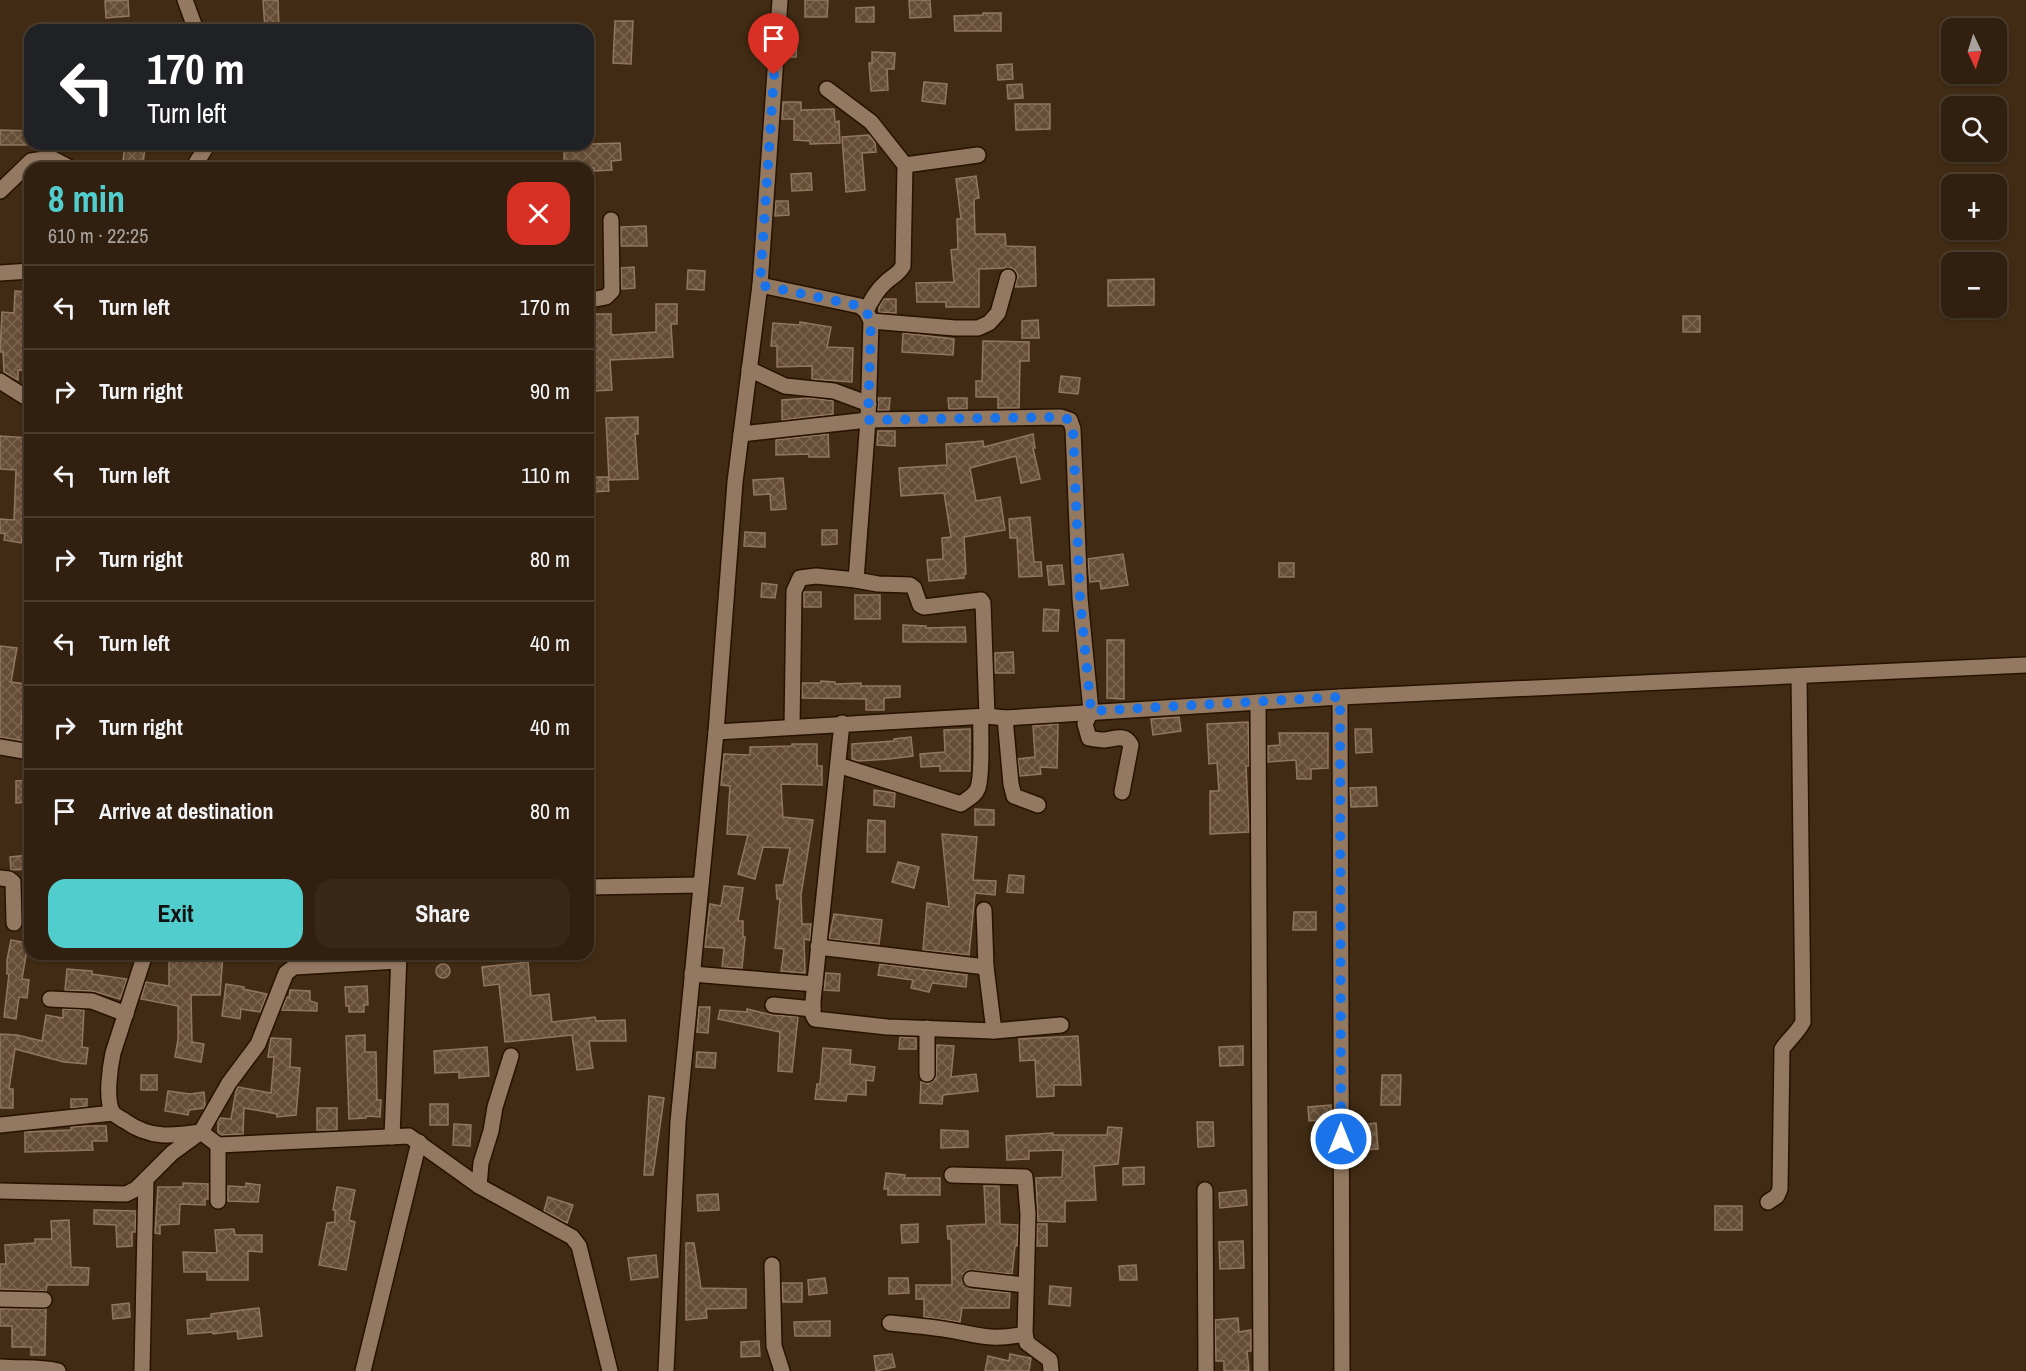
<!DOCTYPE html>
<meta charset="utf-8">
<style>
body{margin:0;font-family:"Archivo Narrow",sans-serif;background:#392818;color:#f1f3f6;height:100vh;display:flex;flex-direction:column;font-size:22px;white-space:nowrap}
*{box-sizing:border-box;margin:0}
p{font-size:20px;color:#a8a39e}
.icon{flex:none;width:33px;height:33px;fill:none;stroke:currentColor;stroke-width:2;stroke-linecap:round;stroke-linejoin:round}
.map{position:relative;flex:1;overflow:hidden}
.side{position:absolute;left:24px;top:162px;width:570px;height:798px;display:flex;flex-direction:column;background:#31200f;border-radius:18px;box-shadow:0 2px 4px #0004,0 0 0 2px #4c3e2f}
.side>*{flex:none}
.banner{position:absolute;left:24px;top:24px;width:570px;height:126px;border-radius:18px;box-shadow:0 2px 4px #0004,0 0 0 2px #4c3e2f;background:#202124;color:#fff;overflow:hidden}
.needle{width:39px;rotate:176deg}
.tools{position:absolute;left:1941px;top:18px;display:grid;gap:12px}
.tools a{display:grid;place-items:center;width:66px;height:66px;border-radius:12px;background:#31200f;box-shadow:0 2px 4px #0004,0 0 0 2px #4c3e2f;font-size:30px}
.pin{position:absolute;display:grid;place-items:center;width:51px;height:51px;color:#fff;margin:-62px -26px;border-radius:50% 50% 50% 0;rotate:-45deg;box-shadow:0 0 6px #0007}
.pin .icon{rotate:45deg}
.me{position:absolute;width:66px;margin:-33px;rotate:0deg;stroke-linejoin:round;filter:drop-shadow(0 0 4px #0008)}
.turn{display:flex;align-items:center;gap:21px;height:126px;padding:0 24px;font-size:27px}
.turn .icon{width:78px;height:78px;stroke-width:2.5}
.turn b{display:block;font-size:42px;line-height:51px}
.round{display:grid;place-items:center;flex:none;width:63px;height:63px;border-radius:18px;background:#392818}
.overview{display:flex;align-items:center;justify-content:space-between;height:102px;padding:0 24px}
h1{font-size:36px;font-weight:700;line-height:45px;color:#52cdce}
.action{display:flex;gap:12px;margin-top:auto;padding:12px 24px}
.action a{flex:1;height:69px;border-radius:18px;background:#52cdce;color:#111;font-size:24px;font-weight:700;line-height:69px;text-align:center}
.action a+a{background:#392818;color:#f1f3f6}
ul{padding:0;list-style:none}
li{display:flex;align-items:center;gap:18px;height:84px;padding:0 24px;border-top:2px solid #4c3e2f}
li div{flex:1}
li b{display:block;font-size:22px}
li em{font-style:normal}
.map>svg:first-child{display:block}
</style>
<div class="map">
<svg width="2026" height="1371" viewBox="0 0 2026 1371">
<defs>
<pattern id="building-cross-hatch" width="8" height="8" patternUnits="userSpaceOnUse" patternTransform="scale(1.5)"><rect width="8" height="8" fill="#664d36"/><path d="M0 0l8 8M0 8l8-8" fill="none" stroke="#7c6652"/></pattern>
</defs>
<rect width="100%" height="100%" fill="#412b14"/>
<g fill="url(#building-cross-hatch)" stroke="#91775f" stroke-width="1.5">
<path d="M128 0 129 16 106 18 105 1Z"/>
<path d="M263 0H278L279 30H265Z"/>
<path d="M805 0H828L827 17H805Z"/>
<path d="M909 0H930L931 17 910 18Z"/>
<path d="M874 7V22H856V8Z"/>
<path d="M983 13H1001V31H955L954 16 983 15Z"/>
<path d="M615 21H633L631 64 613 63Z"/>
<path d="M787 36 797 37 796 57H786Z"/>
<path d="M872 52 895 53 894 69H887L888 90 871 91 869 63H872Z"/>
<path d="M1012 64 1013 79 998 80 997 65Z"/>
<path d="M924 82 947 84 945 104 922 101Z"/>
<path d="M1022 84 1023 98 1008 99 1007 85Z"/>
<path d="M783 102H801V110L834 109 835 122 839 121 840 143 810 144V141L794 140V119H782Z"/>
<path d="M1015 104H1050V129L1016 130Z"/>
<path d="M0 130 30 131V145H0Z"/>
<path d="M869 135 875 142 876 152 862 153 865 190 846 192 842 137Z"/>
<path d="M620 143 621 160 611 161 612 170 594 171V168H564V145Z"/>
<path d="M125 145 145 148 143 164 123 161Z"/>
<path d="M811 173 812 190 792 191 791 174Z"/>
<path d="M976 176 979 198 974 199 975 234H1005L1006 246 1035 247 1036 286 1015 287 1018 275 1015 270 1011 268 979 269V307H946V302H917L916 283 954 282 951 250 958 249 957 219H961L956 179Z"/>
<path d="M776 201H788L789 215 775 216Z"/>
<path d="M646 226 647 246H621V227Z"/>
<path d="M634 267 635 288 622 289 621 268Z"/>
<path d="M688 270 705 271 704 290 687 289Z"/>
<path d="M1154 279V305L1108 306V280Z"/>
<path d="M15 291 30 292V371L18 370V380L4 372 3 352H0L2 312 14 313Z"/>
<path d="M884 299H896V313L879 312V307Z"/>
<path d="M656 304H677V324H671L673 357 610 360 612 390 592 391 591 359H588L589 314H611V334L613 335 656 332Z"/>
<rect x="1683" y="316" width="17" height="16"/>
<path d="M1038 320 1039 338H1022V321Z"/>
<path d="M800 322 831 327 827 347 853 348 852 382 812 379V366L777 367V346H771L773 323 800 325Z"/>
<path d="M903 333 954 339 953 355 902 352Z"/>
<path d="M983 341 1029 342V361H1020L1019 408H998V397H976V381H982Z"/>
<path d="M1061 376 1080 378 1078 394 1059 392Z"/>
<path d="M810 398 833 401V414L782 420V400Z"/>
<path d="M878 398H890L889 410H878Z"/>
<path d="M948 398H967V409H949Z"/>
<path d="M638 417V434H635L638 479 609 480 606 418Z"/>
<path d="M878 431H895V446L877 445Z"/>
<path d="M828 434 829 457H809V454L776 455V440Z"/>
<path d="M1033 434 1035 448H1033L1040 479 1021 483 1016 456 970 468 976 501 1000 497 1005 530 964 537 966 574H964V578L929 581 927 560 943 559 942 538 951 537 944 493 901 496 899 468 947 465 946 444 983 441 984 447Z"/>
<path d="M0 436 30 438V508H28L21 543 4 540 5 534 0 533V519L14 520 16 470 0 469Z"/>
<path d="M590 477H608L609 491 591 492Z"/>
<path d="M783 478 786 509 771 510 770 494 754 495 753 480Z"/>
<path d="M1030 517 1034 562H1041L1042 576 1019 577 1017 538H1010L1009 519Z"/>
<path d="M822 530H837V544L822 545Z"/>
<path d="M745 532 765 533V547L744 546Z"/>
<path d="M1123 554 1128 585 1101 589 1100 581 1090 582 1088 559Z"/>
<rect x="1279" y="563" width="15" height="14"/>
<path d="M1062 565 1064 584 1049 585 1047 566Z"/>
<path d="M762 583 777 585 775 598 761 597Z"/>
<rect x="804" y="592" width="17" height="15"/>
<rect x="855" y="595" width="25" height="24"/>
<path d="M1044 609 1059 610 1058 631H1043Z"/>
<path d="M903 625 926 626V628L965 627 966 642H903Z"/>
<path d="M1107 640H1124V699L1107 698Z"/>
<path d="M0 646 17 648 11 682 25 684 21 724 30 726V742L0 737Z"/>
<path d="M1013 652 1014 673H995V653Z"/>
<path d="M821 681 835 682V684L861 683V686H900V697L884 698V710H866V699L802 698V683H821Z"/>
<path d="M1179 717 1181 731 1153 735 1151 719Z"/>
<path d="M1248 722 1249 766H1246L1249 832 1210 834V791H1219L1217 763 1209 764 1207 724Z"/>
<path d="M1058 724 1057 768 1040 767 1041 774 1020 776 1018 759 1035 757 1033 726Z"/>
<path d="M970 729V771H940V766L921 767 920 754 945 752 944 730Z"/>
<path d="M1355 729H1371L1372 752 1356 753Z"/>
<path d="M1279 733H1328V768L1311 769V779H1297L1296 760 1268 762V746L1280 745Z"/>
<path d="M911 737 913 756 889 759 858 761 852 759V744L894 741V739Z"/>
<path d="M792 744H817V766H822V785L781 784 783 817 813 820 801 895 802 924H811L810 940 804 939 805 973 781 971 784 949 775 948 780 899H777L776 885H783L790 848 763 847 755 879 738 874 748 835 727 834 730 786 721 785 724 754 750 755V747L792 746Z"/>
<path d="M30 780V802L16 803V781Z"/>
<path d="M1376 787 1377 806 1351 807 1350 788Z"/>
<path d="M874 790 895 793 894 807 874 805Z"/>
<path d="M975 809 994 810V825H975Z"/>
<path d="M868 820 885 821V852H867Z"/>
<path d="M942 834 977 837 973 880 996 881 995 895 975 893 969 955 923 950 927 903 949 907Z"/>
<path d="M29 855 30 869 11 870 10 857Z"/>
<path d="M898 862 919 867 914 888 892 882Z"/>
<path d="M1009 875 1024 876 1023 893 1007 892Z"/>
<path d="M724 886 743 888 738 921H743V937H745L742 968 722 967 724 948 705 947 710 904 721 906Z"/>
<path d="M1294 912H1316V930H1293Z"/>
<path d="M834 914 882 920 879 944 829 939Z"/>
<path d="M11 940 28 943 22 979 29 980 27 998 19 997 16 1019 4 1017 9 974H7V960Z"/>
<path d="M169 954H223L220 995H191L192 1042 204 1044 201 1062 175 1057 178 1039V1006L141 999 146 982 169 986Z"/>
<path d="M528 962 531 996 549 994 552 1022 595 1017 596 1021 625 1020 626 1041H589L593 1068 577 1070 572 1035 505 1042 499 984 484 986 482 967Z"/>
<circle cx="443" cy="971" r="7"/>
<path d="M880 964 967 975 966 987 932 983 929 992 911 988 913 980 878 975Z"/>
<path d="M67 969 92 971V974L127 979 120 999 93 991 65 990Z"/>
<path d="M826 973 840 974 839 991 824 990Z"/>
<path d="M226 984 244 987 243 989 267 994 260 1012 241 1009 240 1019 222 1016Z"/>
<path d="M367 986 368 1005H364V1012H349V1006H346L345 987Z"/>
<path d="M290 990 310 991V1001L317 1003V1011L282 1010 287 997 289 998Z"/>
<path d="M699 1007H710L708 1033 697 1032Z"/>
<path d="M63 1009 84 1010 82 1047 88 1048 86 1064 64 1062 15 1049 9 1089H13V1108H0V1034L17 1035 42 1041 46 1015 63 1018Z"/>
<path d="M747 1009 772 1015 798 1017 792 1072 778 1071 780 1032 718 1019 720 1010 747 1012Z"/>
<path d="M365 1035V1052H376L377 1100H381L380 1117 366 1116V1118L349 1119 346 1036Z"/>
<path d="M1078 1036 1081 1085H1054V1096L1037 1097 1035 1060 1020 1061 1019 1039Z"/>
<path d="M900 1037 916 1038V1049H899Z"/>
<path d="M271 1038 291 1039 290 1067 300 1068 296 1115 277 1117V1114L244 1108 243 1134 221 1135 218 1133V1121L220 1118 231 1119 236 1091 238 1087 271 1093 274 1057H268Z"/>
<path d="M937 1045 954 1046 951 1077 976 1074 978 1091 943 1095 942 1104 920 1103 921 1082 928 1084 936 1078Z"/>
<path d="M1243 1046V1065L1220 1066 1219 1047Z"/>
<path d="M487 1047 489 1076 459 1078V1072L435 1073 434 1051Z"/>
<path d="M823 1048 851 1050 850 1064 875 1067 873 1081 866 1080V1095L847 1094 846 1101 815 1099 817 1084H820Z"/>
<path d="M697 1052 716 1053 715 1068 696 1067Z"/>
<rect x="141" y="1075" width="16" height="15"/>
<path d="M1382 1075H1401L1400 1105H1381Z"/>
<path d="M168 1091 190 1094 204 1092 205 1105 204 1108 189 1110 188 1115 165 1111Z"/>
<path d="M649 1096 664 1098 653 1175H644Z"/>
<path d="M71 1099H87V1106L71 1108Z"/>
<rect x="430" y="1104" width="18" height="21"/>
<path d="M1331 1105 1332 1119 1309 1121 1308 1107Z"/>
<rect x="317" y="1108" width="20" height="22"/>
<path d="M1197 1122H1213L1214 1146 1198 1147Z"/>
<path d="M1376 1123 1378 1149 1361 1150 1359 1125Z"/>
<path d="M454 1124 471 1125 470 1146 453 1145Z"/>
<path d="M87 1126H106L107 1141H92L93 1150 25 1152V1132L71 1130V1127Z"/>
<path d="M1108 1127 1122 1128 1118 1164 1094 1166 1096 1200 1065 1201V1222L1038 1221 1036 1178 1062 1177 1063 1150 1029 1151V1159L1007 1160 1006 1136 1053 1133V1135H1107Z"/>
<path d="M941 1130 968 1131V1147L941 1148Z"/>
<path d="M1144 1167V1184L1123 1185V1168Z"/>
<path d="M886 1173 905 1175 904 1178H940V1195H888V1189H884Z"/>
<path d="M183 1183 208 1184V1199H205V1205L180 1204 179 1224 160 1225V1234L155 1233 158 1187H183Z"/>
<path d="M246 1183 260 1185 258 1202 228 1201V1186L246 1187Z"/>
<path d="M984 1186H999L1000 1224 1018 1225 1017 1246H1015L1012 1274 968 1270 963 1274 962 1282 970 1289 1010 1293 1009 1308H962L960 1322 924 1317V1299H916V1285H952L951 1239H948L947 1226 986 1224Z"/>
<path d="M337 1187 355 1190 349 1220 355 1222 346 1270 319 1265 327 1223 335 1222V1210H333Z"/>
<path d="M1246 1190 1247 1205 1220 1208 1219 1193Z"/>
<path d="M718 1194 719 1210 698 1211 697 1195Z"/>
<path d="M548 1197 573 1205 567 1223 544 1211Z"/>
<rect x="1715" y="1206" width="27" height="24"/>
<path d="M94 1210 136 1211 135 1232H132V1246L117 1247 116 1225 94 1224Z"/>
<path d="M69 1220 71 1267 89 1268 88 1285H47L46 1291 0 1289V1264H6L5 1245 35 1243V1239H52L51 1221Z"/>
<path d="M918 1224V1242L902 1243 901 1225Z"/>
<rect x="1037" y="1224" width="10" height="22"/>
<path d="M234 1229 235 1235H262V1252L248 1251V1280H207V1272H184L183 1252 217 1253 215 1230Z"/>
<path d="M1243 1241 1244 1268 1220 1269 1219 1242Z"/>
<path d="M686 1243H694L701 1288 746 1289V1308L706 1309 707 1318 686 1320Z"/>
<path d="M656 1255 658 1277 631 1280 628 1258Z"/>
<path d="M1136 1265 1137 1280H1120L1119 1266Z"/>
<path d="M825 1278 827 1293 809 1295 808 1280Z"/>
<path d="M889 1278H908L909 1293 889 1294Z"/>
<path d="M782 1283H802V1302H783Z"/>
<path d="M1050 1286 1071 1288 1070 1306 1049 1304Z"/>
<path d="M129 1303 130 1317 113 1319 112 1305Z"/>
<path d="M259 1308 262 1336 238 1339 237 1331 213 1334V1332L188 1334 187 1320 211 1318V1314Z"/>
<path d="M0 1309H46L45 1355H31V1347H12V1326H0Z"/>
<path d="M1238 1318 1239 1332 1251 1330V1351H1247L1249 1371H1224V1361H1216L1215 1320Z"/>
<path d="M830 1321V1336H795L794 1322Z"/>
<path d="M759 1341 760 1356 741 1357V1342Z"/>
<path d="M892 1354 895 1367 876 1371 874 1356Z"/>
<path d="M1010 1354 1031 1358 1029 1371H985L988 1356 1009 1361Z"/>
</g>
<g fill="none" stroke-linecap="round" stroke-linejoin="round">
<g stroke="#271200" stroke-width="18">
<g id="minor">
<path d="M185 0 196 30"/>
<path d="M827 89 871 122 905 165 903 266C899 274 891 277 885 283 876 291 871 301 866 311"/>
<path d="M905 165 978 155"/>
<path d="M193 168 208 144"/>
<path d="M0 191 31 161 51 158 70 168"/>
<path d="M0 273 30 271"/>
<path d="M760 285 860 306 866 311 871 321 868 420 856 580 816 576 800 578 794 591 792 727"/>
<path d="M588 302 590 300 606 297 612 291 611 220"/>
<path d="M871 321 955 328H978L989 323 998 313 1008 277"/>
<path d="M749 369 785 386 834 391 869 404"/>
<path d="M0 381 30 400"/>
<path d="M741 434 868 420 1061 417 1070 420 1073 429 1080 598 1091 711 1085 724 1089 738C1094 739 1099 740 1104 740 1115 739 1125 733 1131 745L1122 792"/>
<path d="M856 580 878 584 910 585 914 588 920 605 924 607 981 600 983 603 987 716"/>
<path d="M1340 697 1342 1371"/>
<path d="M1258 702 1261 1371"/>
<path d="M1005 718 1011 784 1014 796 1038 805"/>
<path d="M842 723 813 1001V1015L815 1019 887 1027 994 1031 1061 1025"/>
<path d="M716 732 987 716 1005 718 1340 697 2026 665"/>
<path d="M0 747 30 752"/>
<path d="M838 765 961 804C967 799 975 796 978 788 983 772 980 735 981 717"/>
<path d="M0 878 9 879 13 882 14 923"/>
<path d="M588 887 700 885"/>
<path d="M984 910 986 967 994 1031"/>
<path d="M818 947 986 967"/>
<path d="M145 954 113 1053C110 1067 105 1100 113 1113 116 1116 122 1119 125 1121 150 1139 172 1136 201 1132L229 1083 258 1044 286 973 294 967 398 961"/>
<path d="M692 974 815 984"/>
<path d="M50 999 92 1001 126 1014"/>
<path d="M773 1005 813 1009"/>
<path d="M927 1028V1074"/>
<path d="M0 1125 113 1113"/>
<path d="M392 1137 399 954"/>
<path d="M218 1145V1201"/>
<path d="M952 1175 1025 1177 1028 1214 1025 1334 1027 1343 1050 1360 1051 1371"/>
<path d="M479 1186 481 1163 491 1131 495 1107 511 1056"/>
<path d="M1205 1190 1206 1371"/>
<path d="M0 1191 126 1194 136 1189 172 1153 201 1132 218 1145 409 1136 479 1186 572 1237 579 1246 610 1371"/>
<path d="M1768 1202 1777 1196 1780 1189 1782 1049C1789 1039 1798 1032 1803 1022L1799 676"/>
<path d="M772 1265 774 1346 782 1371"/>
<path d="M971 1279 1025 1285"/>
<path d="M0 1299 44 1300"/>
<path d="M890 1323C911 1325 934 1327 955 1331 984 1337 995 1340 1025 1334"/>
<path d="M0 1367C20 1369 39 1366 58 1371"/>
<path d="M142 1371 146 1179"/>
<path d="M363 1371 419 1142"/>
<path d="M666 1371 678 1122 716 732 735 482 760 285 780 0"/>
</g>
</g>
<use href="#minor" stroke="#937961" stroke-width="15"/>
</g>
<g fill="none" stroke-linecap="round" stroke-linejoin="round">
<path stroke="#1a73e8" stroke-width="10" stroke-dasharray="0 18" d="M774 75 760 285 860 306 866 311 871 321 868 420 1061 417 1070 420 1073 429 1080 598 1091 711 1340 697 1341 1139"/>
</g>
</svg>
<div class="tools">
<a><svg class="needle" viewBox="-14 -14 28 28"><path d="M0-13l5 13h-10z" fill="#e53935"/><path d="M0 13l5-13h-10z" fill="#a8a39e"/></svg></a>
<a><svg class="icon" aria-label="search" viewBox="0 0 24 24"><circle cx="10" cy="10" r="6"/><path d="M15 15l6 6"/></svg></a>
<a>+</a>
<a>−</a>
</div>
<div class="pin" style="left:774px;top:75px;background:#d93025"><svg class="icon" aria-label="arrive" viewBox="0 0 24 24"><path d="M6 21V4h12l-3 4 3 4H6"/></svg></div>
<svg class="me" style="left:1341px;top:1139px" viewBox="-20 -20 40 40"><circle r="17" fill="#1a73e8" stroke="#fff" stroke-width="3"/><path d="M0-11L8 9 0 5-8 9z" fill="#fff"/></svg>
<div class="banner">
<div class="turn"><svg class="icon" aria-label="left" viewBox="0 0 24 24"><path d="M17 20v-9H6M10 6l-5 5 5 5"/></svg><div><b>170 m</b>Turn left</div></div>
</div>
<section class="side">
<div class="overview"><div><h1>8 min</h1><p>610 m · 22:25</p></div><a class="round" style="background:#d93025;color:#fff"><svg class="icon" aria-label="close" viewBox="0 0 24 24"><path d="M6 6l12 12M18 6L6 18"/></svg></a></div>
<ul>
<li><svg class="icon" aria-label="left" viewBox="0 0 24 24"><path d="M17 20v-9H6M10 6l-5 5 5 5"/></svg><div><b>Turn left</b></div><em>170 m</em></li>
<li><svg class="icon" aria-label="right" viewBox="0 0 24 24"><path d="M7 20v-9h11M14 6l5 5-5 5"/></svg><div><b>Turn right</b></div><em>90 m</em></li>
<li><svg class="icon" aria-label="left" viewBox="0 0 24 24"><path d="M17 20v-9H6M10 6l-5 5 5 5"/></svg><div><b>Turn left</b></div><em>110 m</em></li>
<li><svg class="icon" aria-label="right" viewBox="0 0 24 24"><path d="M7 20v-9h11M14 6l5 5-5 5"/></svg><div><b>Turn right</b></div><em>80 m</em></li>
<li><svg class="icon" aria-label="left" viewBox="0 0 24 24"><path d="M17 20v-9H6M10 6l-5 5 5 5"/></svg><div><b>Turn left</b></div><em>40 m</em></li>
<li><svg class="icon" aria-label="right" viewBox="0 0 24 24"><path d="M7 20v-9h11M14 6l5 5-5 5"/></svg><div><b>Turn right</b></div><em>40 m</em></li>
<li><svg class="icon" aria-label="arrive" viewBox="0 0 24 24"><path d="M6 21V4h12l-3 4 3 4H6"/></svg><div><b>Arrive at destination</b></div><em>80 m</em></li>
</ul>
<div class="action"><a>Exit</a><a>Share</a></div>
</section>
</div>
